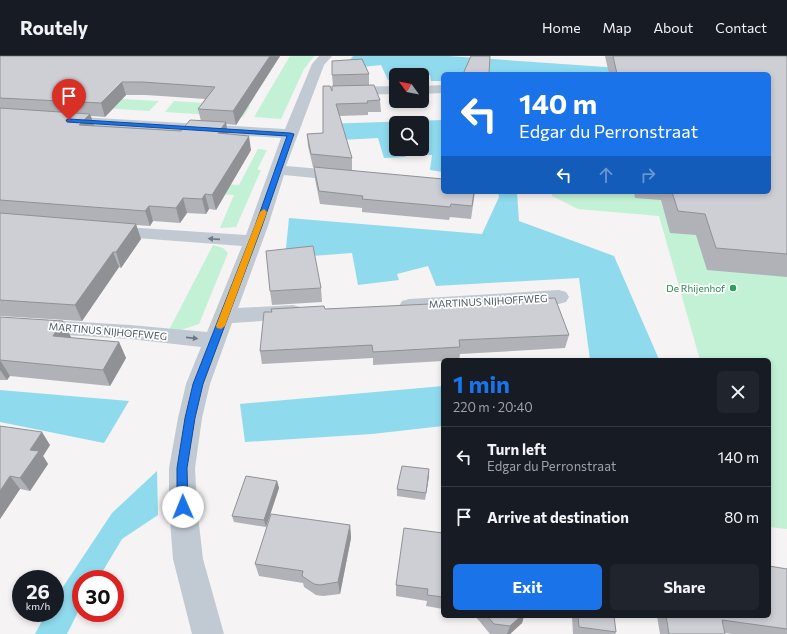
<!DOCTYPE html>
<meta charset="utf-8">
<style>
body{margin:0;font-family:Commissioner,sans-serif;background:#20242c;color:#f1f3f6;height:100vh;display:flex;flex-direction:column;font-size:15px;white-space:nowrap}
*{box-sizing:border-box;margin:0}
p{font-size:13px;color:#9ea1a6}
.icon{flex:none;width:22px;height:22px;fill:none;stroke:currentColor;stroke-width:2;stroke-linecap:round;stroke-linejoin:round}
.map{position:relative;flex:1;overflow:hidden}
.side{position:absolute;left:441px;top:302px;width:330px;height:260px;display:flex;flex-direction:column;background:#171b24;border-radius:6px;box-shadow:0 2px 6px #0003}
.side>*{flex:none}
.banner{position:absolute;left:441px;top:16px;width:330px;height:122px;border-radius:6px;box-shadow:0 2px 6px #0003;background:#1a73e8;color:#fff;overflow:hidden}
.needle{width:26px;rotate:303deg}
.buttons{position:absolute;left:389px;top:12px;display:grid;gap:8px}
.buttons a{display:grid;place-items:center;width:40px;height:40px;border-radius:6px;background:#171b24;box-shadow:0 2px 6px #0003;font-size:20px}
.speed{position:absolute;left:12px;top:514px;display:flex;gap:8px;font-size:20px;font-weight:700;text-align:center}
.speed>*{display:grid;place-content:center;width:52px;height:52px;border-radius:50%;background:#171b24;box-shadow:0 2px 6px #0003;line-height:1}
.speed small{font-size:10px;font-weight:400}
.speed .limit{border:6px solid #d22;background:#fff;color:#111}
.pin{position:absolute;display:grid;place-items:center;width:34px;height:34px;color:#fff;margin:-41px -17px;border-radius:50% 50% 50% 0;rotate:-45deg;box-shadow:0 0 4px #0007}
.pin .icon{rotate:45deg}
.me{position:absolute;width:44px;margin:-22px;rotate:359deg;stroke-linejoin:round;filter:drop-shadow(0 0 3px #0008)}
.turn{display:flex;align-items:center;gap:14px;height:84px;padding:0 12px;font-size:18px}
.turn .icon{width:52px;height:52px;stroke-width:2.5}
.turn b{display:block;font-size:28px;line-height:34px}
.lanes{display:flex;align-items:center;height:38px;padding:0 12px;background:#0003;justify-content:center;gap:20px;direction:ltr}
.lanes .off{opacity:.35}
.round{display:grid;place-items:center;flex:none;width:42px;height:42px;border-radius:6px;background:#20242c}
.summary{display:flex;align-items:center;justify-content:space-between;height:68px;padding:0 12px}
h1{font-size:24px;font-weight:700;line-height:30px;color:#1a73e8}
.action{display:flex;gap:8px;margin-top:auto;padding:8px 12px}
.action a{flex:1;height:46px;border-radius:6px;background:#1a73e8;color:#fff;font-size:16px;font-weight:700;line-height:46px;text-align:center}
.action a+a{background:#20242c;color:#f1f3f6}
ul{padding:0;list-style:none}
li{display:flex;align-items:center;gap:12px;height:60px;padding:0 12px;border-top:1px solid #363941}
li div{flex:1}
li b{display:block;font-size:15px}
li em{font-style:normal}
header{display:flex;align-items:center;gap:24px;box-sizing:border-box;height:56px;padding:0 20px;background:#171b24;border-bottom:1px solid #363941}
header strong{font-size:19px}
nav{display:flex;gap:22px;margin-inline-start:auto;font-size:14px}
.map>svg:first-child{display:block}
</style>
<header>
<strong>Routely</strong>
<nav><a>Home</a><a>Map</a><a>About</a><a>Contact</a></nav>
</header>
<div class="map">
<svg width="787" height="578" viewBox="0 0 787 578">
<rect width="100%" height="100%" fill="#f5f3f3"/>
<g fill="#c3f1d5">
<path d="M290 0H314L304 13 281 63 254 61Z"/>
<path d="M85 41 159 45 149 55 73 50Z"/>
<path d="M174 45 250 50 243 61 165 56Z"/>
<path d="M787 47V473L769 471V304H700L659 160 578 153 552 140V136H769Z"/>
<path d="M258 93 267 94 258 112V114H261L236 171 220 172 234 139 0 121V112L239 129Z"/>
<path d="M213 189 223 192 228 197 199 268 181 274H169Z"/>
</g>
<g fill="#90daee" fill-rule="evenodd">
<path d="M353 0H448L707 18H555L522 16 516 18H443V25H431L430 19H396V24H388L381 9 343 13Z"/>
<path d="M443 64V116L430 114 432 99 408 98 405 101 384 102 378 82 321 85 324 68ZM396 67H422V93H396Z"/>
<path d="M498 136H517L519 165 614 200 658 301V304H590L579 222 436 230 428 210 397 218 399 224 358 229 352 197 285 202 289 162 482 178 499 141Z"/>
<path d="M443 330V370L372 378 245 386 240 348Z"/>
<path d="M0 334 129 345 104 387 0 366Z"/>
<path d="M157 415 158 459 122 483 98 523H81V550L67 578H35L46 557H55V543L112 457Z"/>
</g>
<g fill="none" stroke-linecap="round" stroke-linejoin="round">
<g fill="#c1cad2" fill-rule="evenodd">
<path d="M319 0H332L324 9 286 110 345 115 351 117 353 120 351 123 345 125 284 119 268 170 238 252 293 249 300 251 303 256 300 261 293 263 232 267 210 328 202 362 195 412 197 451 203 503 224 578H192L173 503 169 451V412L178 362 186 328 201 291 130 283 0 275V261L130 269 207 276 242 190 110 180 104 179 101 175 104 171 110 170 246 179 281 82 63 68 58 67 56 64 58 61 63 60 285 73 312 8Z"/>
<path d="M443 29V37L422 38V30Z"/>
<path d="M396 30V38L346 39 341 38 339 35 341 32 346 31Z"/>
<path d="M559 234 566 236 569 241 566 246 559 248 409 257 402 255 399 250 402 245 409 243Z"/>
</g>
</g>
<g fill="#b0b2b7" fill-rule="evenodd">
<path d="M0 0H280L236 69 226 68 228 78 251 94 216 154 209 153 206 158 187 157 180 167 153 165 150 170 136 169 141 183 121 212 119 211 82 265 0 260ZM126 39H146L205 43 198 53 201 65 181 75 94 70 91 60 105 61Z"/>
<path d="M605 0H787V221L707 214 696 179 670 177 661 144 635 142 634 136H769V18H609Z"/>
<path d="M369 18V29L380 44 381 56H368V59L339 60 352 102V114L443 136H475L471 163 450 161 449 164 362 156V152L320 148 315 123 314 111H313L308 90 307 78 323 77 333 30 332 19Z"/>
<path d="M321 232 322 246 272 249 270 235Z"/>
<path d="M325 253 569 279 565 292 460 298 459 304H443V305L373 309V302L262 308 260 295 272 256Z"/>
<path d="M0 261 71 281V282L119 286 126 302 110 330 10 320 7 324H0Z"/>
<path d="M0 370 50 389 43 400 48 408 30 435 20 433 0 463Z"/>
<path d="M429 420 425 444 397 440V433Z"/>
<path d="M277 425 279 432 266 471 234 466 232 460Z"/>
<path d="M350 469 351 482 340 538 323 540 316 539 304 531 303 527 259 520 255 508Z"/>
<path d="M443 477V553L426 550 427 545 396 540V529Z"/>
<path d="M787 513V578H732L725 577V578H660L657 560H769Z"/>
<path d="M476 560H524L522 567 510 578H490L476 561Z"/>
<path d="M572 560H614L616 576 615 578H573Z"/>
</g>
<g fill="#909195">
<path d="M270 0H280L236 69 233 55Z"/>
<path d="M122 26 126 39 105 61 101 47Z"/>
<path d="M90 58 95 72 79 69Z"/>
<path d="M226 66 228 80 218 77Z"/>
<path d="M249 80 251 94 216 154 212 139Z"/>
<path d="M205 138 209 153 206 158 202 143Z"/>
<path d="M183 142 187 157 180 167 176 152Z"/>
<path d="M149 150 153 165 150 170 145 155Z"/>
<path d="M136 168 141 183 121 212 116 196Z"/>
<path d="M113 196 119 211 82 265 75 249Z"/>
<path d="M63 265 71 281 61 296 53 280Z"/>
<path d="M119 286 126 302 110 330 103 314Z"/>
<path d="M0 304 10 320 7 324 0 314Z"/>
<path d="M42 376 50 389 43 400 48 408 30 435 20 422 30 394Z"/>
<path d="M429 413V420L425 444 426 437Z"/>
<path d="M10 420 20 433 0 463V435Z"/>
<path d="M277 425 279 432 266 471 264 464Z"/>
<path d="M350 469 351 482 340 538 338 526Z"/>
<path d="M521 560H524L522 567 510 578H507L510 570Z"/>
</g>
<g fill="#cdcfd5" stroke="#909195">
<path d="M0 0H270L233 55 198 53 215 31 142 26H122L101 47 0 42Z"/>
<path d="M471 0H490L489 18H463Z"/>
<path d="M613 0H787V198L716 192 705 158 678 155 672 136H769V18H617Z"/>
<path d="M362 3 369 18 332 19V5Z"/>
<path d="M374 29 380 44 367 45 368 47 336 48 352 102 311 98 307 78 323 77V30H330L332 35V30Z"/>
<path d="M0 52 90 58 79 69 181 75 190 64 226 66 218 77 249 80 212 139 205 138 202 143 183 142 176 152 149 150 145 155 0 144Z"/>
<path d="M314 111 443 123V136H474L472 150 451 148 450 151 362 143 363 140 319 135Z"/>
<path d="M0 157 136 168 116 196H113L75 249 0 244Z"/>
<path d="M313 190 321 232 270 235 266 195Z"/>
<path d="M555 242 569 279 459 284 460 291 373 296 372 289 260 295 264 256H272L271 253 324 250 325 253Z"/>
<path d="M0 261 63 265 53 280 119 286 103 314 0 304Z"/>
<path d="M0 370 42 376 30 394 39 395 20 422 10 420 0 435Z"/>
<path d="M402 410 429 413 426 437 397 433Z"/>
<path d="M246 420 277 425 264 464 232 460Z"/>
<path d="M271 458 350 469 338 526 320 529 314 528 302 520 303 515 255 508Z"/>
<path d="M404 472 443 477V541L427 539 428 533 396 529Z"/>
<path d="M769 510 787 513V573L722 564 725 578H669L666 560H769Z"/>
<path d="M487 560H521L510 570 494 568Z"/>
<path d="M578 560H614L616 576 579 571Z"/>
</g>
<defs><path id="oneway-solid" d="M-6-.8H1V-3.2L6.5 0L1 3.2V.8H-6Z"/></defs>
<g fill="#6e7983">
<use href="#oneway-solid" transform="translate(214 183) rotate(-176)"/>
<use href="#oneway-solid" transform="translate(192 282) rotate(6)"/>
</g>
<path fill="#1a73e8" stroke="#114b97" d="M69 63 290 77 294 78 262 170 203 328 195 362 187 412 188 451 187 455 183 456 179 455 177 451V412L185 362 193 328 255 170 287 80 67 66 66 64Z"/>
<path fill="#f59e0b" d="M264 153 267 156 225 270 221 273 217 272 216 270 260 156Z"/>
<circle fill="#2e9e5b" stroke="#fff" stroke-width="1.5" cx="733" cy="232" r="4"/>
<g text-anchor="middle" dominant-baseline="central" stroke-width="3.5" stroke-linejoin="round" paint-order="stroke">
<g font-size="10" fill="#27864d" stroke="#fff" text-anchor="end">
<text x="725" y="232">De Rhijenhof</text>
</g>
<g font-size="10" fill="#4a5661" stroke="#fff">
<text transform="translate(488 245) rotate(-3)">MARTINUS NIJHOFFWEG</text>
<text transform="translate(108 275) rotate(5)">MARTINUS NIJHOFFWEG</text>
</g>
</g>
</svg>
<div class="buttons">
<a><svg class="needle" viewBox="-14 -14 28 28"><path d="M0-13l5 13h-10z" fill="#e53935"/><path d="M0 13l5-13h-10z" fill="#9ea1a6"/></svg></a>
<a><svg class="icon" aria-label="search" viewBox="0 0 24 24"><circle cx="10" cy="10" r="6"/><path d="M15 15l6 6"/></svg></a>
</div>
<div class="speed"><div>26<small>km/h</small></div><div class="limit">30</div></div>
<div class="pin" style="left:69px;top:64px;background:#d93025"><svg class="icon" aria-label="arrive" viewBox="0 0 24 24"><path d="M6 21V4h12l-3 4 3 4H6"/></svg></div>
<svg class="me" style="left:183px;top:451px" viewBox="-20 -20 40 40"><circle r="19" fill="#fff"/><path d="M0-13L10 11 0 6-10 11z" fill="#1a73e8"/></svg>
<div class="banner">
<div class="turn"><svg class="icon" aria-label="left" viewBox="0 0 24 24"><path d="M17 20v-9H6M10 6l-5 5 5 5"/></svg><div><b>140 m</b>Edgar du Perronstraat</div></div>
<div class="lanes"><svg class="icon" aria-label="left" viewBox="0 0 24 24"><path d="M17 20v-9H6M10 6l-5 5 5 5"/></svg><svg class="icon off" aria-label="ahead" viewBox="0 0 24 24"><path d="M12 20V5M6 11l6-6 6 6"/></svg><svg class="icon off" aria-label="right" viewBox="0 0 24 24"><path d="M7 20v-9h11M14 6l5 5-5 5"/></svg></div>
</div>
<section class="side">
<div class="summary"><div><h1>1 min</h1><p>220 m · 20:40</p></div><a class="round"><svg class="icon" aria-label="close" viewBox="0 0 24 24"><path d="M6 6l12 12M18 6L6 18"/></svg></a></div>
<ul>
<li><svg class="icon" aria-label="left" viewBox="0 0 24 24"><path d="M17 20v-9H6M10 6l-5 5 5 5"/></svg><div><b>Turn left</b><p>Edgar du Perronstraat</p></div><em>140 m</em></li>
<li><svg class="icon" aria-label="arrive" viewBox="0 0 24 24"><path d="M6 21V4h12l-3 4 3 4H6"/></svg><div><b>Arrive at destination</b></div><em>80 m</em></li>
</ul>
<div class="action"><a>Exit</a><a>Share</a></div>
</section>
</div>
